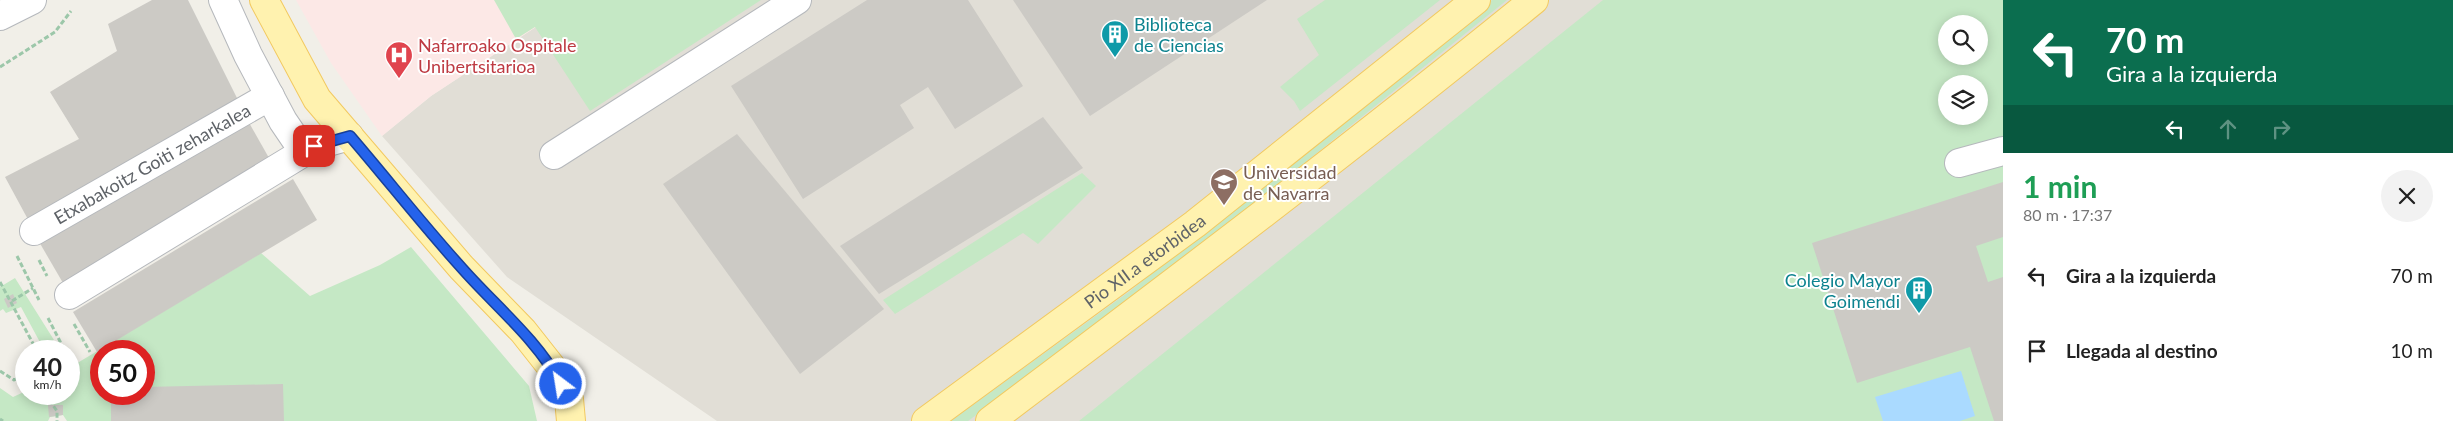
<!DOCTYPE html>
<html lang="es">
<meta charset="utf-8">
<style>
body{margin:0;font-family:Lato,sans-serif;background:#f2f2f2;color:#222;height:100vh;display:flex;flex-direction:column;font-size:19px;white-space:nowrap}
*{box-sizing:border-box;margin:0}
p{font-size:16px;color:#767676}
.icon{flex:none;width:28px;height:28px;fill:none;stroke:currentColor;stroke-width:2;stroke-linecap:round;stroke-linejoin:round}
.map{position:relative;flex:1;overflow:hidden}
.details{display:flex;flex-direction:column;background:#fff;width:450px}
.details>*{flex:none}
.banner{background:#0b6e4f;color:#fff;overflow:hidden}
.tools{position:absolute;left:1938px;top:15px;display:grid;gap:10px}
.tools a{display:grid;place-items:center;width:50px;height:50px;border-radius:50%;background:#fff;box-shadow:0 2px 12px #0003;font-size:25px}
.speed{position:absolute;left:15px;top:340px;display:flex;gap:10px;font-size:25px;font-weight:700;text-align:center}
.speed>*{display:grid;place-content:center;width:65px;height:65px;border-radius:50%;background:#fff;box-shadow:0 2px 12px #0003;line-height:1}
.speed small{font-size:12px;font-weight:400}
.speed .limit{border:8px solid #d22;background:#fff;color:#111}
.pin{position:absolute;display:grid;place-items:center;width:42px;height:42px;color:#fff;margin:-21px;border-radius:10px;box-shadow:0 2px 8px #0006}
.me{position:absolute;width:55px;margin:-28px;rotate:329deg;stroke-linejoin:round;filter:drop-shadow(0 0 4px #0008)}
.turn{display:flex;align-items:center;gap:18px;height:105px;padding:0 20px;font-size:22px}
.turn .icon{width:65px;height:65px;stroke-width:2.5}
.turn b{display:block;font-size:35px;line-height:42px}
.lanes{display:flex;align-items:center;height:48px;padding:0 20px;background:#0003;justify-content:center;gap:25px;direction:ltr}
.lanes .off{opacity:.35}
.round{display:grid;place-items:center;flex:none;width:52px;height:52px;border-radius:26px;background:#f2f2f2}
.overview{display:flex;align-items:center;justify-content:space-between;height:85px;padding:0 20px}
h1{font-size:30px;font-weight:700;line-height:38px;color:#1e9e55}
ul{padding:0;list-style:none}
li{display:flex;align-items:center;gap:15px;height:75px;padding:0 20px}
li div{flex:1}
li b{display:block;font-size:19px}
li em{font-style:normal}
main{display:flex;flex:1;min-height:0}
.map>svg:first-child{display:block}
</style>
<main>
<div class="map">
<svg width="2003" height="421" viewBox="0 0 2003 421">
<rect width="100%" height="100%" fill="#f1efe8"/>
<path fill="#e1ded6" fill-rule="evenodd" d="M577 0H2003V421H717L507 277 382 136 431 96ZM1946 24H1979V56H1946ZM1946 84H1979V116H1946Z"/>
<path fill="#fce8e6" d="M296 0H577L431 96 382 136 331 63Z"/>
<g fill="#c5e8c5" fill-rule="evenodd">
<path d="M494 0H761L590 111 535 27 516 39Z"/>
<path d="M1325 0H1440L1300 111 1294 101 1280 87 1319 55 1297 19Z"/>
<path d="M1492 0H1507L1138 297 968 421H951L1130 291Z"/>
<path d="M1603 0H2003V421H1079ZM1946 24H1979V56H1946ZM1946 84H1979V116H1946Z"/>
<path d="M1082 173 1096 186 1038 244 1023 233 895 314 883 300Z"/>
<path d="M411 247 529 386 537 421H67L63 415 50 417 48 421H0V388L13 397 26 391V394H69V368L261 253 310 296 380 265ZM101 351H144V394H101Z"/>
<path d="M15 278 54 340 42 346 21 307 6 313 3 309 0 311V287Z"/>
</g>
<path fill="#aadaff" d="M1961 371 1975 416 1960 421H1883L1875 397Z"/>
<g fill="#cccac5">
<path d="M152 0H188L241 106 31 225 5 177 79 139 50 92 117 51 108 24Z"/>
<path d="M867 0H968L1023 86 955 129 928 87 900 105 914 128 803 199 731 86Z"/>
<path d="M1013 0H1267L1090 116Z"/>
<path d="M1043 117 1083 168 879 294 840 246Z"/>
<path d="M248 121 273 165 63 283 38 240Z"/>
<path d="M737 134 884 309 800 374 663 184Z"/>
<path d="M293 179 317 220 97 352 73 312Z"/>
<path d="M2003 182V237L1976 246 1988 282 2003 277V421H1994L1970 347 1857 383 1812 243Z"/>
<path d="M13 294 17 303 8 308 4 299Z"/>
<path d="M283 384 284 421H111V394H144V387Z"/>
<path d="M48 405H63V415L49 417Z"/>
</g>
<g fill="none" stroke-linecap="round" stroke-linejoin="round">
<g stroke="#b5b8bc" stroke-width="30">
<g id="minor">
<path d="M223 0 248 55 283 121 304 152"/>
<path d="M0 16 32 0"/>
<path d="M554 155 797 0"/>
<path d="M1959 163 2003 151"/>
<path id="s1" d="M34 231 270 96"/>
<path d="M69 295 314 146 349 136"/>
</g>
</g>
<g stroke="#f2c960" stroke-width="30">
<g id="major">
<path d="M264 0 317 99 461 267 523 331 553 369 569 399 571 421"/>
<path id="s2" d="M926 421 1195 224 1476 0"/>
<path d="M990 421C1173 283 1356 145 1534 0"/>
</g>
</g>
<g stroke="#9cc7a9" stroke-width="3" stroke-dasharray="5 2.5" stroke-linecap="butt">
<path d="M0 67 55 32 71 11"/>
<path d="M17 256 39 300"/>
<path d="M39 260 47 276"/>
<path d="M0 282 37 351"/>
<path d="M12 301 33 288"/>
<path d="M48 318 65 351"/>
<path d="M74 324 90 352"/>
<path d="M26 362 23 364 26 368"/>
<path d="M0 371 14 380 26 374"/>
<path d="M45 394 57 411V421"/>
<path d="M0 419 3 421"/>
</g>
<use href="#minor" stroke="#fff" stroke-width="28"/>
<use href="#major" stroke="#fff2af" stroke-width="28"/>
</g>
<g fill="none" stroke-linecap="round" stroke-linejoin="round">
<g stroke="#184099" stroke-width="12">
<path id="route" d="M314 146 350 136C387 179 422 224 460 266 494 305 536 338 561 384"/>
</g>
<use href="#route" stroke="#2563eb" stroke-width="9"/>
</g>
<defs>
<g id="building-pin" transform="scale(1.4375)"><path d="M0 17L-7.5 6A9.5 9.5 0 1 1 7.5 6Z" fill="#0f9aa8" stroke="#fff"/><path d="M-4-6H4V6H1V3H-1V6H-4ZM-2.5-4.3h1.7v1.8h-1.7ZM.8-4.3h1.7v1.8H.8ZM-2.5-1h1.7V.8h-1.7ZM.8-1h1.7V.8H.8Z" fill="#fff"/></g>
<g id="hospital-pin" transform="scale(1.4375)"><path d="M0 17L-7.5 6A9.5 9.5 0 1 1 7.5 6Z" fill="#e0444e" stroke="#fff"/><path d="M-5-5h3v3.5h4V-5h3V5h-3V1.5h-4V5h-3Z" fill="#fff"/></g>
<g id="university-pin" transform="scale(1.4375)"><path d="M0 17L-7.5 6A9.5 9.5 0 1 1 7.5 6Z" fill="#8d6e63" stroke="#fff"/><path d="M0-5L7-2L0 1L-7-2ZM-4 1L0 2.5L4 1V4Q0 6-4 4Z" fill="#fff"/></g>
</defs>
<g fill-rule="evenodd">
<use href="#building-pin" x="1115" y="34"/>
<use href="#hospital-pin" x="399" y="55"/>
<use href="#university-pin" x="1224" y="182"/>
<use href="#building-pin" x="1919" y="290"/>
</g>
<g text-anchor="middle" dominant-baseline="central" stroke-width="4" stroke-linejoin="round" paint-order="stroke">
<g font-size="18" fill="#0d838f" stroke="#fff" text-anchor="start">
<text x="1134" y="24">Biblioteca<tspan x="1134" dy="21">de Ciencias</tspan></text>
<text x="1900" y="280" text-anchor="end">Colegio Mayor<tspan x="1900" dy="21">Goimendi</tspan></text>
</g>
<g font-size="18" fill="#be3a42" stroke="#fff" text-anchor="start">
<text x="418" y="45">Nafarroako Ospitale<tspan x="418" dy="21">Unibertsitarioa</tspan></text>
</g>
<g font-size="18" fill="#5f6368" stroke="#fff">
<text stroke="none"><textPath href="#s1" startOffset="136">Etxabakoitz Goiti zeharkalea</textPath></text>
<text stroke="none"><textPath href="#s2" startOffset="271">Pio XII.a etorbidea</textPath></text>
</g>
<g font-size="18" fill="#785e54" stroke="#fff" text-anchor="start">
<text x="1243" y="172">Universidad<tspan x="1243" dy="21">de Navarra</tspan></text>
</g>
</g>
</svg>
<div class="tools">
<a><svg class="icon" aria-label="search" viewBox="0 0 24 24"><circle cx="10" cy="10" r="6"/><path d="M15 15l6 6"/></svg></a>
<a><svg class="icon" aria-label="layers" viewBox="0 0 24 24"><path d="M12 4l9 5-9 5-9-5zM3 14l9 5 9-5"/></svg></a>
</div>
<div class="speed"><div>40<small>km/h</small></div><div class="limit">50</div></div>
<div class="pin" style="left:314px;top:146px;background:#d93025"><svg class="icon" aria-label="arrive" viewBox="0 0 24 24"><path d="M6 21V4h12l-3 4 3 4H6"/></svg></div>
<svg class="me" style="left:561px;top:384px" viewBox="-20 -20 40 40"><circle r="17" fill="#2563eb" stroke="#fff" stroke-width="3"/><path d="M0-11L8 9 0 5-8 9z" fill="#fff"/></svg>
</div>
<section class="details">
<div class="banner">
<div class="turn"><svg class="icon" aria-label="left" viewBox="0 0 24 24"><path d="M17 20v-9H6M10 6l-5 5 5 5"/></svg><div><b>70 m</b>Gira a la izquierda</div></div>
<div class="lanes"><svg class="icon" aria-label="left" viewBox="0 0 24 24"><path d="M17 20v-9H6M10 6l-5 5 5 5"/></svg><svg class="icon off" aria-label="ahead" viewBox="0 0 24 24"><path d="M12 20V5M6 11l6-6 6 6"/></svg><svg class="icon off" aria-label="right" viewBox="0 0 24 24"><path d="M7 20v-9h11M14 6l5 5-5 5"/></svg></div>
</div>
<div class="overview"><div><h1>1 min</h1><p>80 m · 17:37</p></div><a class="round"><svg class="icon" aria-label="close" viewBox="0 0 24 24"><path d="M6 6l12 12M18 6L6 18"/></svg></a></div>
<ul>
<li><svg class="icon" aria-label="left" viewBox="0 0 24 24"><path d="M17 20v-9H6M10 6l-5 5 5 5"/></svg><div><b>Gira a la izquierda</b></div><em>70 m</em></li>
<li><svg class="icon" aria-label="arrive" viewBox="0 0 24 24"><path d="M6 21V4h12l-3 4 3 4H6"/></svg><div><b>Llegada al destino</b></div><em>10 m</em></li>
</ul>
</section>
</main>
